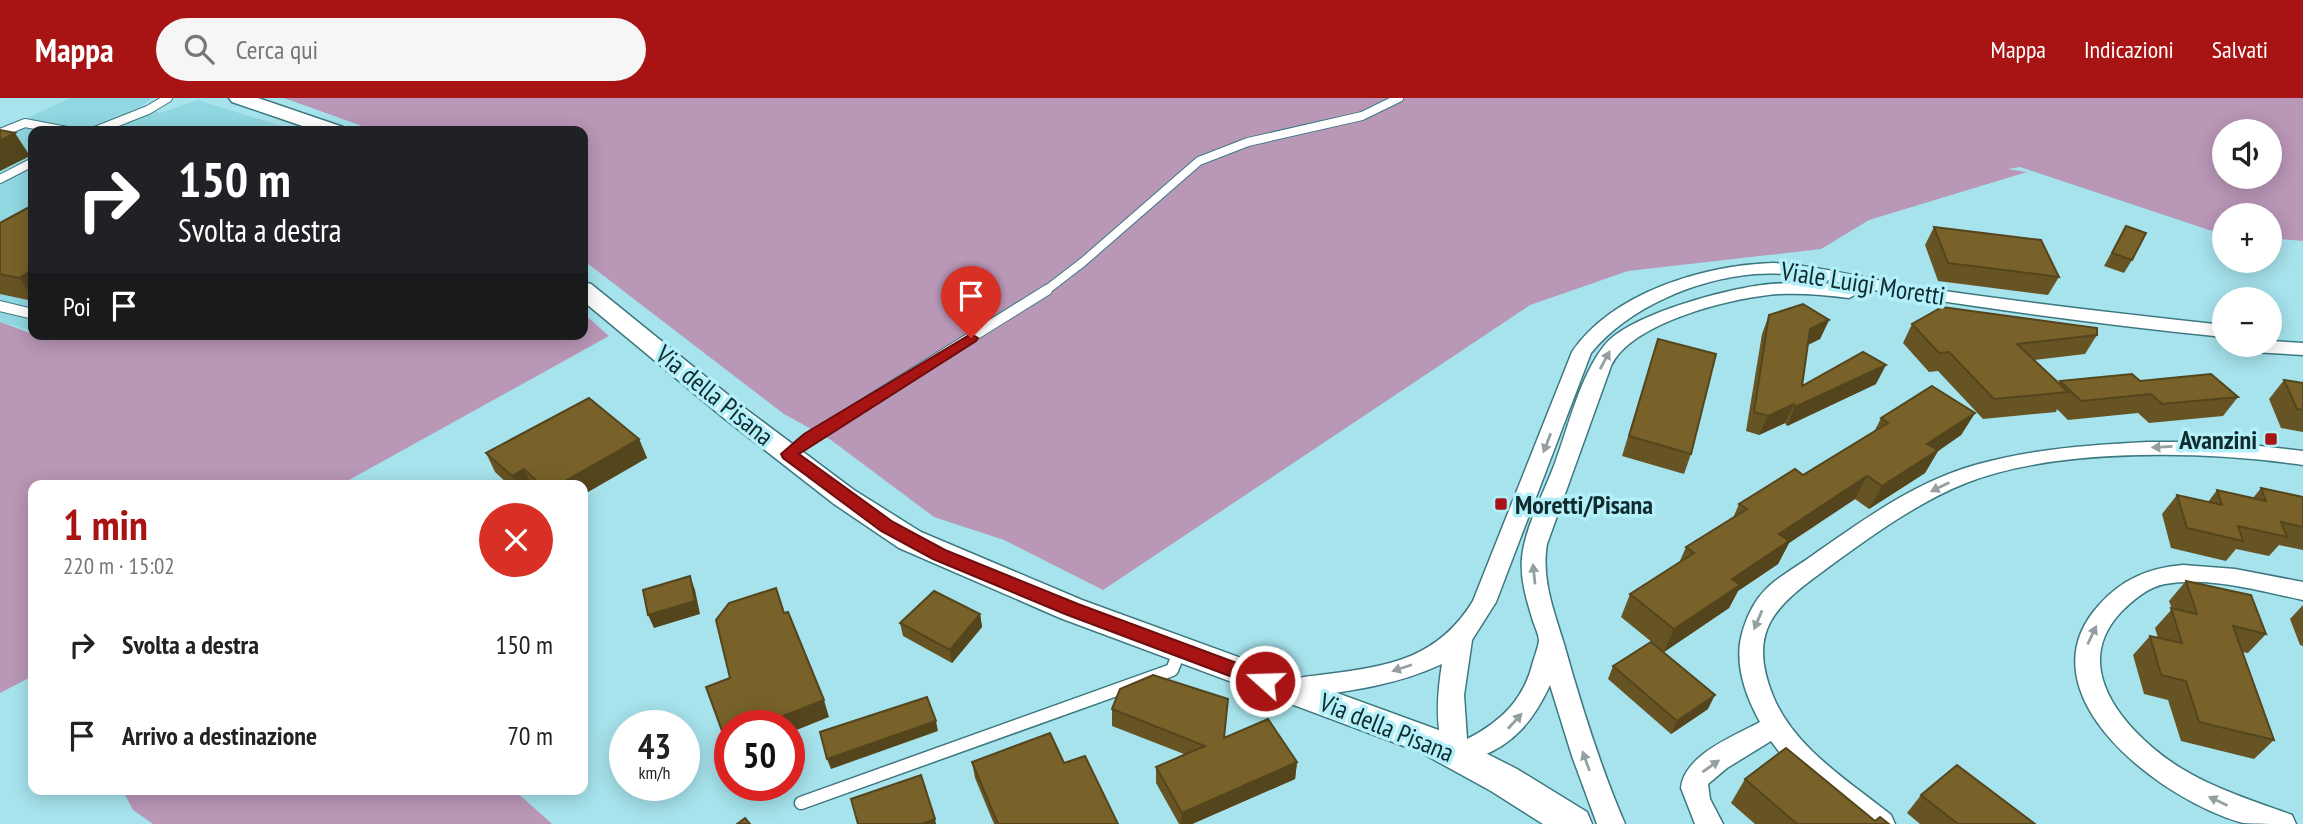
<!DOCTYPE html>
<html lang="it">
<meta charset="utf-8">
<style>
body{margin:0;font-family:"PT Sans Narrow",sans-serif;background:#f6f6f6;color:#222;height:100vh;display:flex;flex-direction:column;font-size:26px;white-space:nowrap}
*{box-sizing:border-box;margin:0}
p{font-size:23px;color:#767676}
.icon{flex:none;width:38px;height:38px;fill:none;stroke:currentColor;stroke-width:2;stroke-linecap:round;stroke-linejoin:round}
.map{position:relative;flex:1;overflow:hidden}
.sheet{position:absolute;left:28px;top:382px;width:560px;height:315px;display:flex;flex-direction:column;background:#fff;border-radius:14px;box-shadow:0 4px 18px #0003}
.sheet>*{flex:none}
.top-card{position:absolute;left:28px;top:28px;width:560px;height:214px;border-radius:14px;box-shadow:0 4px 18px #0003;background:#202124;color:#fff;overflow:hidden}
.buttons{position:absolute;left:2212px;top:21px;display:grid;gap:14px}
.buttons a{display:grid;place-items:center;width:70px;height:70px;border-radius:50%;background:#fff;box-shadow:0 4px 18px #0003;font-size:35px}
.speed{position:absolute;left:609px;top:612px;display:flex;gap:14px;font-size:35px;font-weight:700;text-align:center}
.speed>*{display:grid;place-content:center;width:91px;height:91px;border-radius:50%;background:#fff;box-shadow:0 4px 18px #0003;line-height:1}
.speed small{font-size:18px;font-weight:400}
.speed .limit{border:10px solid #d22;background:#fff;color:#111}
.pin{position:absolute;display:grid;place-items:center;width:60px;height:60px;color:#fff;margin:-72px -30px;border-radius:50% 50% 50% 0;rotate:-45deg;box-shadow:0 0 7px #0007}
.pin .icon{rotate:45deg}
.me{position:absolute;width:77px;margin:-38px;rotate:290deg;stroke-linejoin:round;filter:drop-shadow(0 0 5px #0008)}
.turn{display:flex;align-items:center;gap:24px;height:147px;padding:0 35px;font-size:32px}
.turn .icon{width:91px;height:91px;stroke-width:2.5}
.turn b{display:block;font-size:49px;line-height:60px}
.then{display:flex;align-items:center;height:66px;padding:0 35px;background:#0003;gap:14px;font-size:26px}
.round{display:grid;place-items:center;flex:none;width:74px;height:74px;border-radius:37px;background:#f6f6f6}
.overview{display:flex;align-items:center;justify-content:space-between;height:119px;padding:0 35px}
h1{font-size:42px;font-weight:700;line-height:52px;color:#a81414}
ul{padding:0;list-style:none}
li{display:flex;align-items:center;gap:21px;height:91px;padding:0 35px}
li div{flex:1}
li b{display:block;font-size:26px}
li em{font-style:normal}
header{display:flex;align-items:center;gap:42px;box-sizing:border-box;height:98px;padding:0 35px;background:#a81414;color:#fff}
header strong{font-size:33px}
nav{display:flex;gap:38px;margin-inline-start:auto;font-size:24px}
.search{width:490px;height:63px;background:#f6f6f6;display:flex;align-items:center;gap:18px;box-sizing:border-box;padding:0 24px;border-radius:38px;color:#767676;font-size:26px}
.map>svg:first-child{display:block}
</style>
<header>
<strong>Mappa</strong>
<div class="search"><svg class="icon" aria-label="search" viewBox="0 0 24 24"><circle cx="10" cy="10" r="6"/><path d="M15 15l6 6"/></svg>Cerca qui</div>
<nav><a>Mappa</a><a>Indicazioni</a><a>Salvati</a></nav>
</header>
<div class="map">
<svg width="2303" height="726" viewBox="0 0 2303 726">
<rect width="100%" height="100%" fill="#a6e3ec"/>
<path fill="#90d7e1" d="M70 0H152L140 10 160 15 198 2 297 33H33V229L28 232 0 224V33Z"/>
<g fill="#b997b7" fill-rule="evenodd">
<path d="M284 0H2303V143L2270 140V117H2224V136L2218 135 2020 69 2008 71 2027 74 1869 122 1821 151 1628 173 1530 207 1103 492 1004 442 934 419 831 342 784 316 583 162V33H376ZM2224 33H2270V79H2224Z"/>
<path d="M583 215 609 238 340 387H33V582L27 581 0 595V224L44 240 49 236H583Z"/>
<path d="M122 691H513L552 726H153L133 712Z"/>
</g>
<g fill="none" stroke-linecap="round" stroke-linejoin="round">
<g stroke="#3d7880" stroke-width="10">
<g id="lane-far2">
<path d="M95 33 148 12 168 0"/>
<path d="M306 33 319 27"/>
<path d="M0 35 25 25 67 33"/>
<path d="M0 81 33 64"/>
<path d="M1044 194 1083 164 1199 63 1248 44 1362 18 1399 0"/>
</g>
</g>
<g stroke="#3d7880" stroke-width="12">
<g id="lane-far1">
<path d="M0 208 33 216"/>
<path d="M789 356 809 340 1047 192"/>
</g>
</g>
<g stroke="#3d7880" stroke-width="15">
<path id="lane" d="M801 705 1172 572 1180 552"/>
</g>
<g stroke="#3d7880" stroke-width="3">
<g id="street">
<path d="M1774 165C1822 168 1869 182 1916 189 2019 204 2121 216 2224 227V239C2117 228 2009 214 1902 197 1853 190 1805 172 1755 176 1696 181 1629 209 1591 255L1496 504 1472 542 1464 597 1467 641C1501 624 1524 601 1533 564 1535 558 1538 549 1539 543 1539 537 1535 529 1533 523 1527 503 1520 482 1522 460 1525 429 1544 395 1555 365 1568 330 1580 278 1604 248 1627 218 1717 194 1755 188 1774 185 1845 180 1858 195L1849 200C1826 197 1803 195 1779 196 1734 199 1631 224 1611 268L1547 446C1541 481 1554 513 1564 546 1581 607 1600 668 1625 726H1597L1572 658 1550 587C1534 621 1515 646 1479 659 1467 664 1460 668 1448 664 1434 635 1437 597 1442 566 1393 589 1341 594 1289 601L1280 598 1276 591 1280 584C1296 579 1312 578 1328 576 1390 568 1438 560 1473 503L1572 254C1613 194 1705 167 1774 165Z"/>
<path d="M2270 243 2303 245V257L2235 253 2226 247H2270Z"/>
<path d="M2148 344H2225L2303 353V367C2207 353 2057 349 1966 385 1916 405 1870 439 1826 471 1777 507 1746 531 1773 598 1794 650 1849 683 1891 717L1895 726H1861L1783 659 1771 643 1727 670 1708 686 1710 701 1723 726H1695L1681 690C1684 657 1734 638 1760 624 1745 597 1733 563 1743 532 1747 518 1755 502 1766 491 1779 478 1798 468 1813 457 1863 422 1915 384 1975 367 2031 351 2089 347 2148 344Z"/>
<path d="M2183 467 2235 471 2303 484V502C2259 493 2211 478 2165 486 2148 489 2133 502 2121 514 2076 562 2111 614 2153 650 2194 685 2243 699 2292 717L2296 726C2279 726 2258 726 2243 725 2164 704 2018 596 2099 507 2122 481 2149 470 2183 467Z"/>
</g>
</g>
<g stroke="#3d7880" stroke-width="3">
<g id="secondary">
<path d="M229 0H258L343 29 346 33H317L232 4Z"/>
<path d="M583 184 591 186 743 309 854 392 921 434 1082 502 1444 634 1517 671 1587 714 1592 726H1543L1491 693 1420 654 1060 520 899 450 834 406 725 321 583 203Z"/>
</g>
</g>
<use href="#lane-far2" stroke="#fff" stroke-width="8"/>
<use href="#lane-far1" stroke="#fff" stroke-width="10"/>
<use href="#lane" stroke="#fff" stroke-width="12"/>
<use href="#street" fill="#fff" fill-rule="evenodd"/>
<use href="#secondary" fill="#fff" fill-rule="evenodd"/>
</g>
<g fill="#675424">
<path d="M33 107V203L0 196V125Z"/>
<path d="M2126 128 2132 162 2124 175 2104 168Z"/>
<path d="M1934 129 2059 179 2048 197 1938 183 1925 147Z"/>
<path d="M1769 217 1829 222 1820 241 1808 247 1802 288 1876 286 1787 328 1785 325 1759 337 1746 333 1762 236Z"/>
<path d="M1912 226 2097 237 2085 256 2034 262 2058 285 2060 283H2140L2238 299 2223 318 2149 325 2138 315 2068 322 2057 311 2056 314 1983 321 1938 273 1929 274 1903 245Z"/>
<path d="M1658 241 1691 356 1684 376 1622 358Z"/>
<path d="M2284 282 2303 285V334L2281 330 2269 301Z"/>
<path d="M1975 315 1961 337 1938 353 1925 375 1869 411 1855 401 1789 445 1778 466 1738 493 1729 510 1664 554 1621 519 1630 496 1679 465 1686 449 1733 420 1739 406 1803 377 1874 334 1881 320Z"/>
<path d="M639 341 647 360 583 387H509L495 374 486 355Z"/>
<path d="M2261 390 2303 399V452L2279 447 2269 458 2236 451 2226 463 2171 450 2162 416 2177 397 2208 404 2217 392 2253 400Z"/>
<path d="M2186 483 2266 536 2248 555 2242 554 2274 642 2254 661 2181 643 2168 602 2144 596 2133 557 2150 538 2158 540 2155 530 2172 511 2169 503Z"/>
<path d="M2303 507V548L2300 547 2290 521Z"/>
<path d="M980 516 982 529 952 565 903 538 900 525Z"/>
<path d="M1613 568 1708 611 1671 636 1608 581Z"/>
<path d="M1112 611 1225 640 1297 664 1295 681 1192 726H1179L1156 685V669L1184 656 1112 628Z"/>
<path d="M972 664 1064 665 1118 726H994L975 680Z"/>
<path d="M1745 681 1875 723 1889 726H1755L1731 705Z"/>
<path d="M1921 697 2035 726H1920L1907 715Z"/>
</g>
<g fill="#54451d">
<path d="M15 35 30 58 0 73V43Z"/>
<path d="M33 171V200L19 180Z"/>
<path d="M1829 222 1820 241 1802 249 1810 231Z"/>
<path d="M1886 267 1876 286 1787 328 1795 309Z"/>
<path d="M1794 306 1785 325 1759 337 1768 318Z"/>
<path d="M1975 315 1961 337 1938 353 1925 375 1869 411 1882 388 1927 346Z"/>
<path d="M639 341 647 360 583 397V387H558Z"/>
<path d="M524 371 531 387H516L512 378Z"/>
<path d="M1867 378 1855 401 1789 445 1778 466 1738 493 1729 510 1664 554 1674 531 1732 481 1779 436Z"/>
<path d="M690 478 695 492 700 516 654 530 648 517Z"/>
<path d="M980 516 982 529 952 565 950 552Z"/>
<path d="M1715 597 1708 611 1671 636 1677 623Z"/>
<path d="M824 602 829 619 789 635V628H757Z"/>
<path d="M936 623 938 633 831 671 827 661Z"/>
<path d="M730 639V652L725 641Z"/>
<path d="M1297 664 1295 681 1192 726H1181L1182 715Z"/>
<path d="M935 721 936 726H921Z"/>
</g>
<g fill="#78622a" stroke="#54451d" stroke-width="2">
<path d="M0 32 15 35 0 43Z"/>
<path d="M33 107V171L19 180 0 176V125Z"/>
<path d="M2126 128 2146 135 2132 162 2112 155Z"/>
<path d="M1934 129 2041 142 2059 179 1948 165Z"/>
<path d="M1803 206 1829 222 1810 231 1802 288 1863 254 1886 267 1795 309 1794 306 1768 318 1754 314 1769 217Z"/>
<path d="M1942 209 2097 230V237L2017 246 2068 294 1994 301 1949 254 1939 255 1912 226Z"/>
<path d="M1658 241 1716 256 1691 356 1629 338Z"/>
<path d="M2132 276 2140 283 2211 276 2238 299 2162 306 2151 296 2081 303 2060 283Z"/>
<path d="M2284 282 2303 285V312L2297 311Z"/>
<path d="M1932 288 1975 315 1927 346 1938 352 1882 388 1867 378 1779 436 1789 443 1732 481 1740 487 1674 531 1630 496 1694 455 1686 449 1747 411 1739 406 1795 371 1803 377 1888 325 1881 320Z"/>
<path d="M589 300 639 341 558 387H541L524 371 512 378 486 355Z"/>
<path d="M2261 390 2303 399V429L2281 424 2287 439 2238 428 2243 443 2187 430 2177 397 2222 407 2217 392 2266 403Z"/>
<path d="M690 478 695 503 648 517 643 492Z"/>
<path d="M2186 483 2251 497 2266 536 2233 528 2274 642 2199 624 2186 583 2161 577 2150 538 2182 545 2171 510 2197 516Z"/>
<path d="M776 490 784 515 788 514 824 602 757 628H730V639L725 641 706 589 730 580 716 522 729 505Z"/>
<path d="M934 493 980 516 950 552 900 525Z"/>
<path d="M1651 544 1715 597 1677 623 1613 568Z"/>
<path d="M1153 577 1228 601 1224 640 1268 621 1297 664 1182 715 1156 669 1205 648 1112 611 1120 591Z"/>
<path d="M927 599 936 623 827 661 820 634Z"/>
<path d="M1050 635 1064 665 1085 658 1118 726H998L972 664Z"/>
<path d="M1786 650 1875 723 1880 719 1889 726H1797L1745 681Z"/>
<path d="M1957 667 2035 726H1958L1921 697Z"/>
<path d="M921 677 935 721 921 726H858L851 701Z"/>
<path d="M745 720 750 726H737Z"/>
</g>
<defs><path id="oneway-solid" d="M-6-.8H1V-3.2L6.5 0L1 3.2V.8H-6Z" transform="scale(1.75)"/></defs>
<g fill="#949fa1">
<use href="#oneway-solid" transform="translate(1605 262) rotate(-62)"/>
<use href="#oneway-solid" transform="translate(1547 345) rotate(111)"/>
<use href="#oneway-solid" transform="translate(2162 349) rotate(177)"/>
<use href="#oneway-solid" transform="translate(1940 389) rotate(154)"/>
<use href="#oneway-solid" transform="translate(1534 476) rotate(-96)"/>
<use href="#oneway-solid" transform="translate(1758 522) rotate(113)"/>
<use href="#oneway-solid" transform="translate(2092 537) rotate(-65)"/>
<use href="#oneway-solid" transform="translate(1402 570) rotate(162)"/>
<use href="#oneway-solid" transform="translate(1515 623) rotate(-48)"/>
<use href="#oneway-solid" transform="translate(1586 663) rotate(-110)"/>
<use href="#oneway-solid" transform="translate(1711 668) rotate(-35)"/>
<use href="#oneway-solid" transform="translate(2218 703) rotate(-155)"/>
</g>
<path fill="#a81414" stroke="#6d0d0d" stroke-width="2" d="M971 236 978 240 976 243 799 356 893 424 945 452 1078 506 1272 578 1275 583 1272 589 1265 591 1259 589 1065 516 933 461 881 433 783 360 781 356 804 336Z"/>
<g fill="#a81414" stroke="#b3f0f9" stroke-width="2.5">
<rect x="2264" y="334" width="14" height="14" rx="3.5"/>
<rect x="1494" y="399" width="14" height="14" rx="3.5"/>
</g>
<g text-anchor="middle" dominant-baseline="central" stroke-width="7" stroke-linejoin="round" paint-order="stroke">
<g font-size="26" fill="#112a2e" stroke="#b3f0f9">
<text transform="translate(1863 185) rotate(9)">Viale Luigi Moretti</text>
<text transform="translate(715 297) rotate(39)">Via della Pisana</text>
<text transform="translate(1387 629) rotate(22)">Via della Pisana</text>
</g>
<g font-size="26" font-weight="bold" fill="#112a2e" stroke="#b3f0f9" text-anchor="end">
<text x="2257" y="341">Avanzini</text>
<text x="1515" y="406" text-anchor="start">Moretti/Pisana</text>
</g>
</g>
</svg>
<div class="buttons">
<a><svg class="icon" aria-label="sound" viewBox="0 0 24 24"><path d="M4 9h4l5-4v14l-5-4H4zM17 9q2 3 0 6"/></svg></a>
<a>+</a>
<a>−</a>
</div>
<div class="speed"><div>43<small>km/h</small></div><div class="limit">50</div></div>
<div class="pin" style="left:971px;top:240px;background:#d93025"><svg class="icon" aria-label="arrive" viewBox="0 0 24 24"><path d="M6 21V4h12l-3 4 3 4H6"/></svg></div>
<svg class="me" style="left:1265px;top:583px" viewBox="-20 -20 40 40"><circle r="17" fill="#a81414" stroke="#fff" stroke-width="3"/><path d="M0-11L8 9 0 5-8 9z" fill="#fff"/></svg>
<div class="top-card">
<div class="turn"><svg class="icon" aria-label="right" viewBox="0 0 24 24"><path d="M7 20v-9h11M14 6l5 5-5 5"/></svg><div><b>150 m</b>Svolta a destra</div></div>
<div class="then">Poi<svg class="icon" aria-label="arrive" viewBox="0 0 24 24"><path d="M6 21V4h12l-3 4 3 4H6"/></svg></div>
</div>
<section class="sheet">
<div class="overview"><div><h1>1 min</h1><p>220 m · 15:02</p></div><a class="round" style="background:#d93025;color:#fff"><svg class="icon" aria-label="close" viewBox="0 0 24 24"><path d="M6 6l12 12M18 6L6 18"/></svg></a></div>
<ul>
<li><svg class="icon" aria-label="right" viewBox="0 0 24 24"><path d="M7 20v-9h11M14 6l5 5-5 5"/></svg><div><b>Svolta a destra</b></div><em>150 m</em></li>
<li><svg class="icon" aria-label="arrive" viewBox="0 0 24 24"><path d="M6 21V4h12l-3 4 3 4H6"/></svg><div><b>Arrivo a destinazione</b></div><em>70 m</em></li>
</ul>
</section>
</div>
